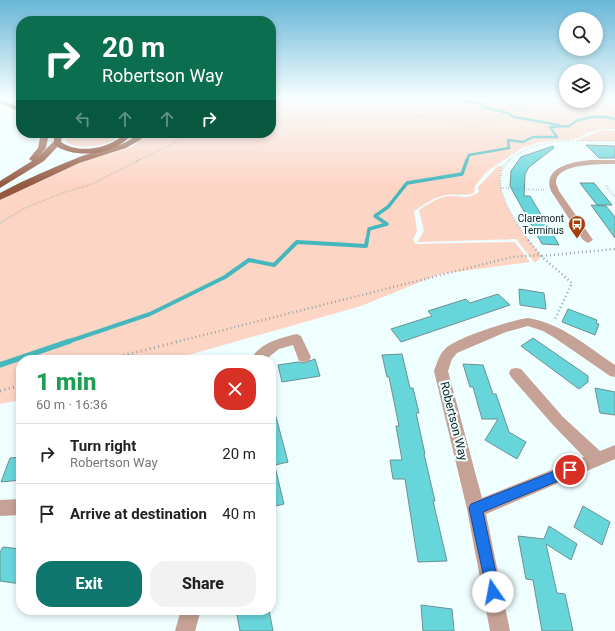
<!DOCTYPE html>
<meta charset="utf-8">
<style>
body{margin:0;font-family:Roboto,sans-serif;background:#f2f2f2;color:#222;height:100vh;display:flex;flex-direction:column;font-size:15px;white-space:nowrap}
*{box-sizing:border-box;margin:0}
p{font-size:13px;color:#767676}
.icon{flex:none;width:22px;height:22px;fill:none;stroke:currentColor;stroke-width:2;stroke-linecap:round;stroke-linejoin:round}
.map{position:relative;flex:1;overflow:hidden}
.drawer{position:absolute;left:16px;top:355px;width:260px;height:260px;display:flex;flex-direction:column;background:#fff;border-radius:16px;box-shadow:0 2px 6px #0003}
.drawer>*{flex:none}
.guide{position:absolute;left:16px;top:16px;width:260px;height:122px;border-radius:16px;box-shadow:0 2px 6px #0003;background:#0b6e4f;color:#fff;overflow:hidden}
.tools{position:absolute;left:559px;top:12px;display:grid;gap:8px}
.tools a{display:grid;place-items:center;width:44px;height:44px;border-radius:50%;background:#fff;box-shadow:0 2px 6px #0003;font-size:20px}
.pin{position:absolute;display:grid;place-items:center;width:34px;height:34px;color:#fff;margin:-17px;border:2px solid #fff;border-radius:50%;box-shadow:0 1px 4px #0007}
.me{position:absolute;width:44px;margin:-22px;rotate:348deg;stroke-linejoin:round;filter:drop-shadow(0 0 3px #0008)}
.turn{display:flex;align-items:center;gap:14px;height:84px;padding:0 20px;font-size:18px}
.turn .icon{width:52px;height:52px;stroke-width:2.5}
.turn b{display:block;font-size:28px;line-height:34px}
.lanes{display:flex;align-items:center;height:38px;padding:0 20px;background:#0003;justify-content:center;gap:20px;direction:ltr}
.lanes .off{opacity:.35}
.round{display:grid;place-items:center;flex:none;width:42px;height:42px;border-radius:16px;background:#f2f2f2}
.summary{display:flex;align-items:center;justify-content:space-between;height:68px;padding:0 20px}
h1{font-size:24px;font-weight:800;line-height:30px;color:#1e9e55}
.action{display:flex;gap:8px;margin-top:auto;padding:8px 20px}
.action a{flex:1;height:46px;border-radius:16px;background:#0f766e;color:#fff;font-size:16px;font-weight:800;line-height:46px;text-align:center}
.action a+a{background:#f2f2f2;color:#222}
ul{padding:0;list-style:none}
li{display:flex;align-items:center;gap:12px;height:60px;padding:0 20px;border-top:1px solid #e0e0e0}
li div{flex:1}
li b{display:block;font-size:15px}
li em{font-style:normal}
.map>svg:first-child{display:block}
</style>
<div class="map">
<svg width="615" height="631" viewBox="0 0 615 631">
<rect width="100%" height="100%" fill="#effeff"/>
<g fill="#fdd5c5">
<path d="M291 98H566V101H596V98H615V129H603L587 133 577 139 540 142 522 148 486 172 475 186 474 193C464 197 456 193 446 195 434 197 424 205 414 211L417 231 413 240 416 244 515 242 530 262 440 274 361 306 171 360H21V400L0 404V201L24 187 85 160 113 153 133 146 148 133H271V104Z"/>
<path d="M602 130 615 131V141H576Z"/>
<path d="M70 133H120C113 147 80 150 68 143L65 138Z"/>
<path d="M498 166H503C490 195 525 236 542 256L535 263 516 239 417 242 424 231 419 210C427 205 438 197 448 196 463 195 465 201 479 192L478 187Z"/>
</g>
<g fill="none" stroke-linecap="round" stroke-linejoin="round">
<g stroke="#46b8bd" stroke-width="2.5">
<path d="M446 98 479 103 487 108 508 113 514 117 559 125"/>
<path d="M467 161 469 155 509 148 508 140 523 142 533 137H557L550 127 569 126 578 120 592 117H606L615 119"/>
</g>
<path stroke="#46b8bd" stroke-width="3.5" d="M367 241 369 229 387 224 375 216 388 207 407 183 462 174 467 160"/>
<path stroke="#46b8bd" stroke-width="4" d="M67 342 150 314 225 277 249 260 274 265 297 242 366 246 367 240"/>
<path stroke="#46b8bd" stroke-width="5.5" d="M0 365 70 341"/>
</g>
<g fill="#67d6db" stroke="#6e9092">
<path d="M586 145 615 146V158H599Z"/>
<path d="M553 146 554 148 529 167 525 174 524 196H530L559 245 542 244 510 186 511 171 521 157Z"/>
<path d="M580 183H594L612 205H597Z"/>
<path d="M591 205 606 206 615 217V238Z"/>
<path d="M519 289 544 293 546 309 520 305Z"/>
<path d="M498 294 510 305 401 342 391 329 432 316 428 311 466 299 470 303Z"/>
<path d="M568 309 597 320 596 323 599 324 595 335 562 322Z"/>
<path d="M533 338 588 376V382L579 389 521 346Z"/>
<path d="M402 354 410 388H413L419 413H416L425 454H424L435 501H433L447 561 418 562 405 479H393L390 460H402L396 426H399L389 377H387L382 355Z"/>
<path d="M315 359 320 376 282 382 278 365 298 362 304 363Z"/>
<path d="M463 364 483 365 493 394H496L509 432 526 442 517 459 485 440 498 419H482L473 387H470Z"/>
<path d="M595 388 615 392V415L600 413Z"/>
<path d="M271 413H275L288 462 271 466Z"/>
<path d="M21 457V480L1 482 10 458Z"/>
<path d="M275 467 284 504 271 507V468Z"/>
<path d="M583 506 610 522 602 545 574 527Z"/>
<path d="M549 526 577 544 571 560 546 544 557 593 565 594 573 631H542L533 580 526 579 518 536 544 539Z"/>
<path d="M3 547 21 549V584L0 581V552Z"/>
<path d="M421 605 452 609 454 631H423Z"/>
<path d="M236 610H269L273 631H240Z"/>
</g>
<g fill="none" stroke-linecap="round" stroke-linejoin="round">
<g stroke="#96a5a6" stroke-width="1.5" stroke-dasharray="0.5 2" stroke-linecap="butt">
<path d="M271 121 437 116 471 126 523 108 541 98"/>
<path d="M137 161 170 145 188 133"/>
<path d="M508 161C536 136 580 141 615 141"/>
</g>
<g stroke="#96a5a6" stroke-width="2" stroke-dasharray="0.5 2" stroke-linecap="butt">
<path d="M509 160C486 181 515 222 529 241"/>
<path d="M606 186 615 197"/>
<path d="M501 188 544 190"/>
<path d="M0 223 25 208 65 192 90 185 139 160"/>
</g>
<g stroke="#96a5a6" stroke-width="2.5" stroke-dasharray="1 3" stroke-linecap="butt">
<path d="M528 240 542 257 572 283 555 319"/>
<path d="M542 256 615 249"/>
<path d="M176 342 512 257 541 255"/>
</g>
<g stroke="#96a5a6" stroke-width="3" stroke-dasharray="1 3.5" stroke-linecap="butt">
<path d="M106 360 180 341"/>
<path d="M0 391 21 385"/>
</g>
<g fill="#c5a295" fill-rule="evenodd">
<path d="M590 160H615V164C603 164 556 163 556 182 556 185 558 188 559 191L593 240 588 243 583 240 551 191C542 167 572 162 590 160Z"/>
<path d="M528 318C561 323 588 347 615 365V377L610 376 555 338 543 331 528 326 506 332 457 353 452 359 448 371 482 498 584 457 553 425 511 377 509 373 511 369 516 368 521 369 563 417 600 451 615 445V459L486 514 510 631H490L467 509 434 371C437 363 439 355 445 349 455 338 512 320 528 318Z"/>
<path d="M297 334 301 336 311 357 309 361 304 362 299 361 293 345 279 349 265 360H250C260 343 279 338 297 334Z"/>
<path d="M21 499V515L0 516V500Z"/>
<path d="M181 610H201L195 631H175Z"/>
</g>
<g fill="#935840" fill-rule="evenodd">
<path d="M41 133H49L46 148 39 156 54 141H57L61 143 44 161 0 188V181L32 161 29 159 38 148Z"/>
<path d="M139 133H147L140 140 126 148 79 163 0 200V193C26 179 54 167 82 156 102 149 123 148 139 133Z"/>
</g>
<g fill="#803d20" fill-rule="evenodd">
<path d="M14 98H21V101L15 99Z"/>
<path d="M271 98H275L271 100Z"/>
<path d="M0 99 21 108V112L0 103Z"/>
<path d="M57 133H66L62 137 61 142C75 152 98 150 113 142 121 138 124 133 133 133 116 155 77 160 54 145V136Z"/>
</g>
</g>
<linearGradient id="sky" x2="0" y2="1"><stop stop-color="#67b6d7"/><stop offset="0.53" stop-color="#f8ffff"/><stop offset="1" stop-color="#f8ffff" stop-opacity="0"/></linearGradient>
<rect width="615" height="186" fill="url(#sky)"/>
<path fill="#1a73e8" stroke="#114b97" d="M570 465 575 466 576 470 575 474 483 512 500 592 498 597 493 599 488 597 469 508 471 504Z"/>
<defs>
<g id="bus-pin" transform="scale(0.9)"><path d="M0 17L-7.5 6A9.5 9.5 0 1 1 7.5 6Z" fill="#a23e06" stroke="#effeff"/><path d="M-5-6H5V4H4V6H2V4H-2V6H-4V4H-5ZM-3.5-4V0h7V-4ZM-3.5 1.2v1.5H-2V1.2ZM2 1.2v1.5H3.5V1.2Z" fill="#fff"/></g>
</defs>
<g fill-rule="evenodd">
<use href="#bus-pin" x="577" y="224"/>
</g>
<g text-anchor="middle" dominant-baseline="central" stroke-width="4" stroke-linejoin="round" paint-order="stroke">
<g font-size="10" fill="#132122" stroke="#effeff" text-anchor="end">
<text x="564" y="218">Claremont<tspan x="564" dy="12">Terminus</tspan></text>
</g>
<g font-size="12" fill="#132122" stroke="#effeff">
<text transform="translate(454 421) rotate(76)">Robertson Way</text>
</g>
</g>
</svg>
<div class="tools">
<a><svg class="icon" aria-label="search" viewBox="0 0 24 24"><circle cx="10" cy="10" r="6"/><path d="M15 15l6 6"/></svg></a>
<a><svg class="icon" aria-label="layers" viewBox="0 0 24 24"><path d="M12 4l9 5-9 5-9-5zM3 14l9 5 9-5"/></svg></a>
</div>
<div class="pin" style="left:570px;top:470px;background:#d93025"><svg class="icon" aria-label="arrive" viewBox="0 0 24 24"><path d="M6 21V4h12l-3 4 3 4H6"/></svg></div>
<svg class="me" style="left:493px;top:592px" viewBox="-20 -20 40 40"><circle r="19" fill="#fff"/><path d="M0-13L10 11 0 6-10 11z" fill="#1a73e8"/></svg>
<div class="guide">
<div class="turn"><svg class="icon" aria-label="right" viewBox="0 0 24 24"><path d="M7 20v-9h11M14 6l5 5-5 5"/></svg><div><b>20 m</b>Robertson Way</div></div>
<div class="lanes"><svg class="icon off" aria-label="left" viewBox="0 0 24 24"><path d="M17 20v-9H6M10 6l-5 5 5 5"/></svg><svg class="icon off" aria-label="ahead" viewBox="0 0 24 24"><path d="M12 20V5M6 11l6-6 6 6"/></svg><svg class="icon off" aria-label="ahead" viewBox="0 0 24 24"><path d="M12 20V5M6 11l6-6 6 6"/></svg><svg class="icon" aria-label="right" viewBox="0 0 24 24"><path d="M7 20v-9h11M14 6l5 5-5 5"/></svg></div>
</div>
<section class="drawer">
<div class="summary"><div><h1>1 min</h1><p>60 m · 16:36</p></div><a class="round" style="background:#d93025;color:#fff"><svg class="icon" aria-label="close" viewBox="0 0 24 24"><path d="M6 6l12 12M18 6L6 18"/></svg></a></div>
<ul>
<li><svg class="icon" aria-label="right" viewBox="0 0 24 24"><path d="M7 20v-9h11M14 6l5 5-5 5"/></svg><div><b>Turn right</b><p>Robertson Way</p></div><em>20 m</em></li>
<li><svg class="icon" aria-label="arrive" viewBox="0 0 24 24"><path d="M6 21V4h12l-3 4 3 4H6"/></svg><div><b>Arrive at destination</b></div><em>40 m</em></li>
</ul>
<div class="action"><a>Exit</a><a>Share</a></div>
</section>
</div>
